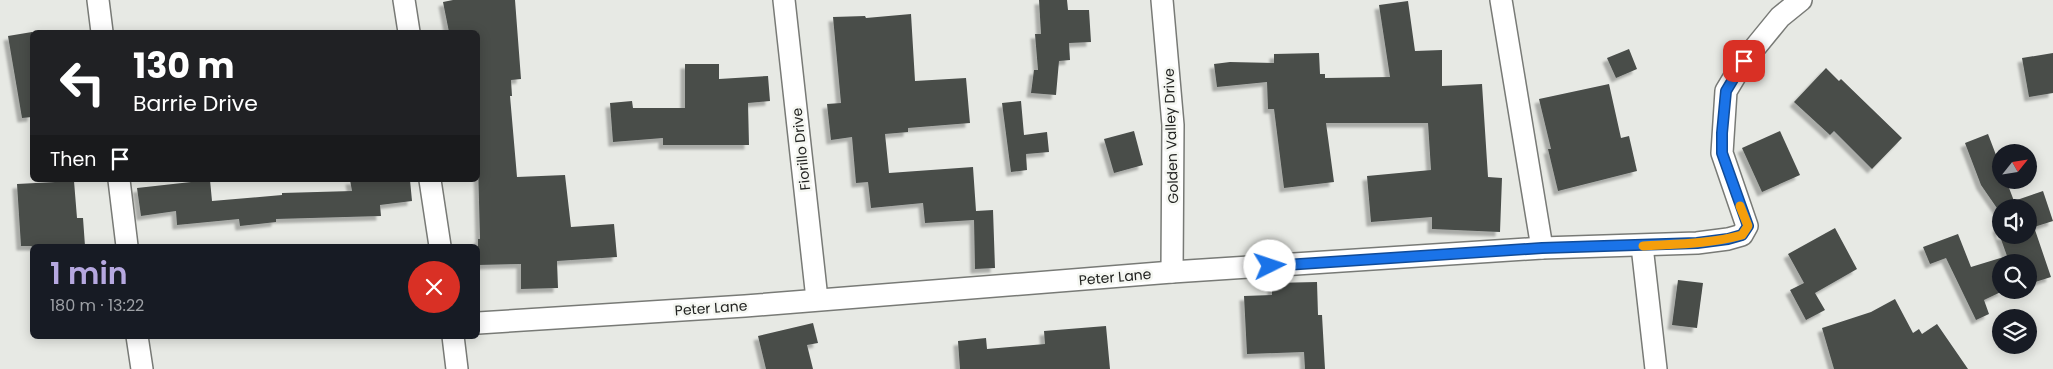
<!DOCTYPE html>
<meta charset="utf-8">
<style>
body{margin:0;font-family:Poppins,sans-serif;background:#20242c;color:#f1f3f6;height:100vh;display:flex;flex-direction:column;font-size:19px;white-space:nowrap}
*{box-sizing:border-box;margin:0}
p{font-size:16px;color:#9ea1a6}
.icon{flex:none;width:28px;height:28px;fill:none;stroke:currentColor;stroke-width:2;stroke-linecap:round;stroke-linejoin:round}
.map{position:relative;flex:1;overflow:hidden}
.panel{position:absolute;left:30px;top:244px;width:450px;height:95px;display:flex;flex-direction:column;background:#171b24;border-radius:8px;box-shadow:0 2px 12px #0003}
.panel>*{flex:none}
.guide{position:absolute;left:30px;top:30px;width:450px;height:152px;border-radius:8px;box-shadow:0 2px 12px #0003;background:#202124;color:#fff;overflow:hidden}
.needle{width:32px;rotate:60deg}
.tools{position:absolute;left:1992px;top:144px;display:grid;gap:10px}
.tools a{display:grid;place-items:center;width:45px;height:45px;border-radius:50%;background:#171b24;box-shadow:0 2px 12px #0003;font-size:25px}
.pin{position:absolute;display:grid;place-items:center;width:42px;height:42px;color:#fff;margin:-21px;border-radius:10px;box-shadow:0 2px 8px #0006}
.me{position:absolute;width:55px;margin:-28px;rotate:86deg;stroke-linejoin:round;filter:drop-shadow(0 0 4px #0008)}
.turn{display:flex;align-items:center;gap:18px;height:105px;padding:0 20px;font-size:22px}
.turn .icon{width:65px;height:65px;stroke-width:2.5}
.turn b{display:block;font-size:35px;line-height:42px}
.then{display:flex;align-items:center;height:48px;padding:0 20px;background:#0003;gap:10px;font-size:19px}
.round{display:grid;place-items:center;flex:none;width:52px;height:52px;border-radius:26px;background:#20242c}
.summary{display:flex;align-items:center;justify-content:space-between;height:85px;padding:0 20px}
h1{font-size:30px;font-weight:600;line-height:38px;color:#b6a8e0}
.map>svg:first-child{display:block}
</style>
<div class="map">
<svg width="2053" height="369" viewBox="0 0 2053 369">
<defs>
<filter id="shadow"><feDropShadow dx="-4.5" dy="4.5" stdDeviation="1" flood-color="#0004"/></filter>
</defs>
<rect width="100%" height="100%" fill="#e7e9e4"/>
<g fill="#494d4a" filter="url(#shadow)">
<path d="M453 0H515L521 79 511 80 512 96H510L517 177 565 175 571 227 614 224 617 257 557 261 558 288 521 289V264L478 265V239H480L478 165V32H449L443 2Z"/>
<path d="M1039 0H1067L1068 10H1089L1091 42 1069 43 1070 60 1059 61 1056 95 1031 93 1034 70H1038L1035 34H1041Z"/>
<path d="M1408 1 1415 51 1442 50V86L1482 84 1488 177 1502 178 1500 232 1432 229V217L1371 222 1367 176 1431 170 1428 123H1326L1334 182 1284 188 1274 109H1268L1267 82 1217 87 1214 64 1230 62 1274 63V54L1319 53 1320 74H1325V78L1390 77 1379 5Z"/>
<path d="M911 14 915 81 966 78 970 123 908 128V132L885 134 889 173 973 167 976 211 993 210 995 268 975 269 974 220 925 223 923 203 871 208 868 182 856 183 852 137 831 140 827 104 841 103 833 17 865 16 866 18Z"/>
<path d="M32 32V117L22 118 8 36Z"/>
<path d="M1629 49 1637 69 1616 78 1607 58Z"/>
<path d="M2053 53V93L2029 97 2022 58Z"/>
<path d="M685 64H719V79L768 76 770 101 748 103 749 145H663V138L613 142 610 103 632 101 633 108H685Z"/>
<path d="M1826 68 1839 81 1841 79 1902 138 1872 169 1834 131 1830 135 1794 102Z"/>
<path d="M1609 84 1621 138 1629 136 1637 171 1558 191 1548 149H1551L1539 99Z"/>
<path d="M1021 101 1024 135 1047 132 1049 152 1026 154 1027 170 1011 172 1002 103Z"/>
<path d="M1134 131 1143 165 1114 173 1104 139Z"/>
<path d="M1780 131 1800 175 1762 192 1742 148Z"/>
<path d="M1988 134 2001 168V180H2006L2014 201 2043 191 2053 221 2034 227 2051 277 2029 284V262H2001V290H2005L1984 300 1989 314 1976 320 1946 258 1930 264 1923 247 1958 234 1971 267 2007 256 1997 228 2001 224V235H2029V208H2001V214L1981 185 1965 143Z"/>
<path d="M191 180H210L212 201 282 195V193L352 191 350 180H410L412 201 380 205 381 216 276 219V222L240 226 239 219 177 225 176 211 141 216 137 188 191 182Z"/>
<path d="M74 181 77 218H83L85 246H21L17 184Z"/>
<path d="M1835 228 1857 269 1815 293 1825 310 1806 320 1790 290 1804 283 1788 254Z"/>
<path d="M1678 280 1703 283 1697 328 1672 325Z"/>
<path d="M1317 282 1318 315H1322L1325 369H1305L1304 352 1247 354 1244 296 1272 295V283Z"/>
<path d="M1895 299 1913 333 1919 329 1922 334 1937 324 1968 369H1834L1822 328 1871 312Z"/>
<path d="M813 323 818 343 807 345 813 369H766L758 336Z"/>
<path d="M1106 326 1110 369H960L958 341 986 338 987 349 1045 344 1044 331Z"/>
</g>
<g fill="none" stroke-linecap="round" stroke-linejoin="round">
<g stroke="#787a76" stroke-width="24">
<g id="street">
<path d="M98 0 102 32"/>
<path d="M404 0 409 32"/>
<path d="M784 0 817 299"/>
<path d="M1162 0 1173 125 1172 272"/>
<path d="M1501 0 1542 248"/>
<path d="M119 180 127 246"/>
<path d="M430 180 440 246"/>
<path d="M1642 246 1656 369"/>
<path d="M478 323 745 306 1172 272 1542 248 1697 243 1728 239 1742 235 1747 226 1722 153 1726 91 1744 61 1780 17 1801 0"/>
<path d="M137 336 142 369"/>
<path d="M453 336 457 369"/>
</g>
</g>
<use href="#street" stroke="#fff" stroke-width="21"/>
</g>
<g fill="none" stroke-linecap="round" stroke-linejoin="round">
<g stroke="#114b97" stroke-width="12">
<path id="route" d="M1270 266 1542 248 1697 243 1728 239 1742 235 1748 226 1722 153V133L1726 91 1744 61"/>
</g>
<use href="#route" stroke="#1a73e8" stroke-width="9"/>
<path stroke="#f59e0b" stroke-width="9" d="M1643 246C1676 244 1710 244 1742 235L1748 226 1740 206"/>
</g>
<g text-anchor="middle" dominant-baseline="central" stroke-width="5" stroke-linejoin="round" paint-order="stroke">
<g font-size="14" fill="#222321" stroke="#f5f7f2">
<text transform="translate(1171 136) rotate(-92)">Golden Valley Drive</text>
<text transform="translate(801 149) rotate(-96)">Fiorillo Drive</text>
<text transform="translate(1115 277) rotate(-5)">Peter Lane</text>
<text transform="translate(711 308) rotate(-4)">Peter Lane</text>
</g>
</g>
</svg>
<div class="tools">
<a><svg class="needle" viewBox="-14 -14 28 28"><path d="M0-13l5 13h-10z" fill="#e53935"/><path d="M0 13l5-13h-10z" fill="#9ea1a6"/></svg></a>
<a><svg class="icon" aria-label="sound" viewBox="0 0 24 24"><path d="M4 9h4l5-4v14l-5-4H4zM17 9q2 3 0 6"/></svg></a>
<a><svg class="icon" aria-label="search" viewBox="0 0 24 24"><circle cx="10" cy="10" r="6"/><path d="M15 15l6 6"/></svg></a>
<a><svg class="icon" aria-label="layers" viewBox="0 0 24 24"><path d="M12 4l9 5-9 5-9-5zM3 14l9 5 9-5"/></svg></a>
</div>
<div class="pin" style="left:1744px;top:61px;background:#d93025"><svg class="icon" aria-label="arrive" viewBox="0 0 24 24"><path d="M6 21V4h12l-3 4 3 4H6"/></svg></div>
<svg class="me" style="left:1270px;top:266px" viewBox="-20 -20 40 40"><circle r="19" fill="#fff"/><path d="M0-13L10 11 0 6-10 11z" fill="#1a73e8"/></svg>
<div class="guide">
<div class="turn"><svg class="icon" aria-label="left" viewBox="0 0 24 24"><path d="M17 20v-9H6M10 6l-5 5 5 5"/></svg><div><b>130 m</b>Barrie Drive</div></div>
<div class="then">Then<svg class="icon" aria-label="arrive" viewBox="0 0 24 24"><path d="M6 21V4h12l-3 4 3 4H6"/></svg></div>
</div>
<section class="panel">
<div class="summary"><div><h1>1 min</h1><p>180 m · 13:22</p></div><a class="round" style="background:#d93025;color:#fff"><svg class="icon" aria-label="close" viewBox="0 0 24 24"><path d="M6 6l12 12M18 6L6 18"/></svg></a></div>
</section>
</div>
